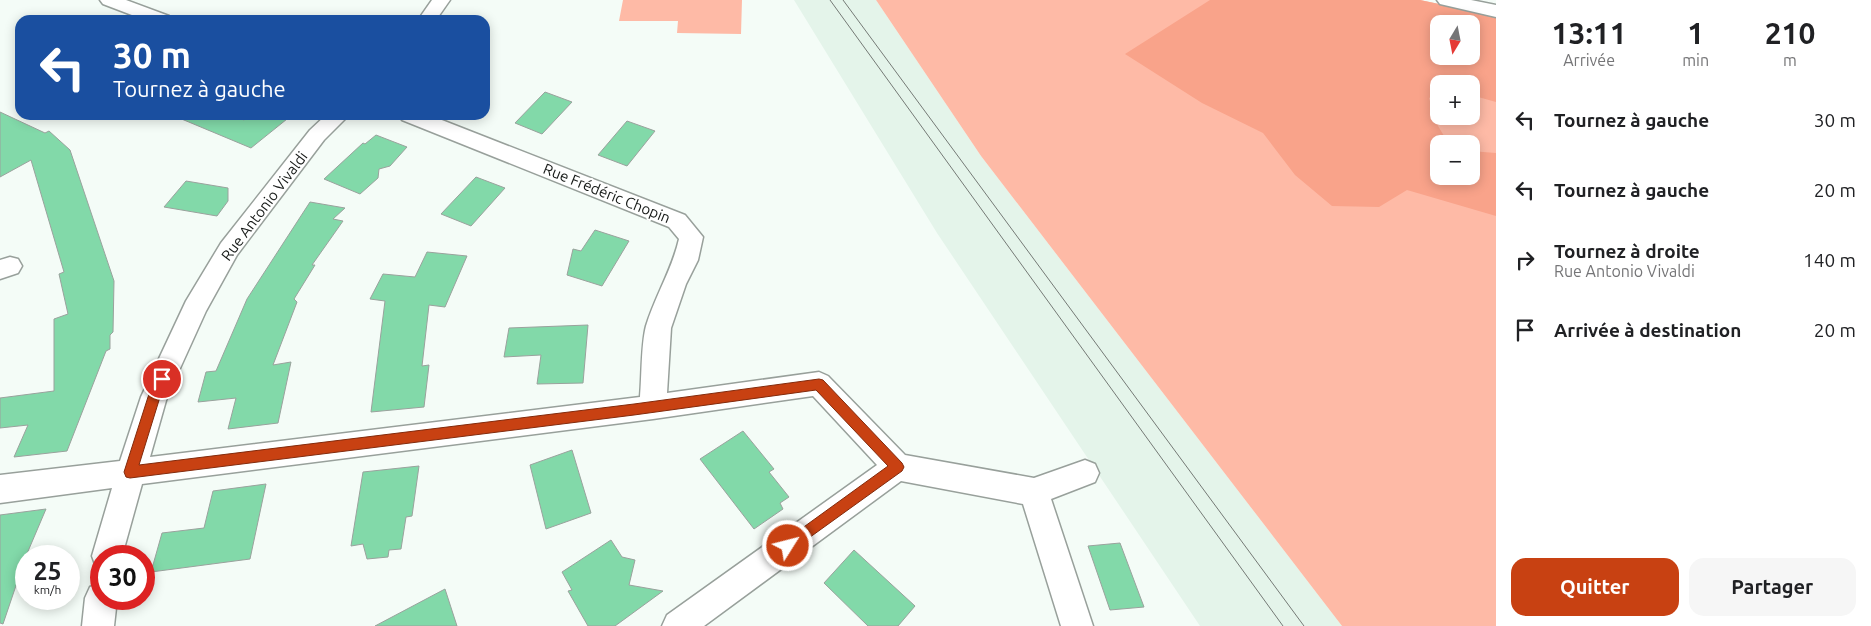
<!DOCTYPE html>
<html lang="fr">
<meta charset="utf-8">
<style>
body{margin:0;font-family:Ubuntu,sans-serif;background:#f6f6f6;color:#202124;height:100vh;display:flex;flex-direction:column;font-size:19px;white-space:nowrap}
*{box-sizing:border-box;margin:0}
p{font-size:16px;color:#757577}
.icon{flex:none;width:28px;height:28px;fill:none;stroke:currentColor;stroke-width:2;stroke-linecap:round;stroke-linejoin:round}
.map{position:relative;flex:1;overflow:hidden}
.drawer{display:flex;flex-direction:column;background:#fff;width:375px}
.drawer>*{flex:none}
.top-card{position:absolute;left:15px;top:15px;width:475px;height:105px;border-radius:15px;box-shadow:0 2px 12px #0003;background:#1a4fa0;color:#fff;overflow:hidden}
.needle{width:32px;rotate:190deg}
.fabs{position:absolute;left:1430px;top:15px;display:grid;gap:10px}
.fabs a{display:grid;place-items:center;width:50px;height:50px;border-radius:10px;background:#fff;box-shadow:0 2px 12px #0003;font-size:25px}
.speed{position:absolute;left:15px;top:545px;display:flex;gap:10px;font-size:25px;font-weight:700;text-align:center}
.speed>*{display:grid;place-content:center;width:65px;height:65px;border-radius:50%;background:#fff;box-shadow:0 2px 12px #0003;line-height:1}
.speed small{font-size:12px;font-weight:400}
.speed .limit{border:8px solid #d22;background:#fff;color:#111}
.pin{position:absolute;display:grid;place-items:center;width:42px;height:42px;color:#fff;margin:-21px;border:2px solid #fff;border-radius:50%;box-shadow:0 1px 5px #0007}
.me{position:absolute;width:55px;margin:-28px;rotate:54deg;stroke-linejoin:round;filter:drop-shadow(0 0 4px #0008)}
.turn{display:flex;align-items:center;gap:18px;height:105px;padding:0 15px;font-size:22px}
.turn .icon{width:65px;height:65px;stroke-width:2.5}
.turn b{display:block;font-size:35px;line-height:42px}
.eta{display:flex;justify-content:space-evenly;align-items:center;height:85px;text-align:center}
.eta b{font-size:30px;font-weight:600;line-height:35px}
.cta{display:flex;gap:10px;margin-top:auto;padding:10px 15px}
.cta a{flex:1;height:58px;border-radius:15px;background:#c84112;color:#fff;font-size:20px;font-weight:600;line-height:58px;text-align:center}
.cta a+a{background:#f6f6f6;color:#202124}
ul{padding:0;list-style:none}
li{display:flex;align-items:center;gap:15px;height:70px;padding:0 15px}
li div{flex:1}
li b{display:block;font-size:19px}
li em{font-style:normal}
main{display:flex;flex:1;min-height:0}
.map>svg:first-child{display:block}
</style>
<main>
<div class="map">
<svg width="1496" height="626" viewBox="0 0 1496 626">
<rect width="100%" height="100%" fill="#f4fcf7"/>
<path fill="#e4f4ea" d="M794 0H876L981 156 1342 626H1200L937 233Z"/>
<g fill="#febaa6" fill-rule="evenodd">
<path d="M623 0H742L741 34 677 33 678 21H619Z"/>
<path d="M876 0H1420L1496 16V626H1342L981 156ZM1439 24H1471V56H1439ZM1439 84H1471V116H1439ZM1439 144H1471V176H1439Z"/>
</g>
<path fill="#f9a38a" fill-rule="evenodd" d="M1210 0H1420L1496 16V102L1471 95V84H1439V92L1429 98 1438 126 1449 144H1439V176H1471V151L1496 153V216L1407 190 1379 207 1332 206 1295 175 1263 133 1202 103 1125 54ZM1439 24H1471V56H1439Z"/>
<g fill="#82d9a9" stroke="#9aa29d">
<path d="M545 92 572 102 542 134 515 123Z"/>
<path d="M0 112 45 133 49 131 70 150 114 281 113 332 110 335V349L106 351 67 451 14 457 28 425 0 428V398L54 391V319L68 314 59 274 64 272 31 160 0 177Z"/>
<path d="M172 115H232L244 120 250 115H292L251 148Z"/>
<path d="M627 121 655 131 627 166 598 155Z"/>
<path d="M376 135 407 147 390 166 379 169 378 178 360 194 324 179 363 143 365 144Z"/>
<path d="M476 177 505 188 471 226 441 214Z"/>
<path d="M186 181 228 188V201L217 216 164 207Z"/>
<path d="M310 202 345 208 333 219 343 221 312 265H315L294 299 297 302 273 365 291 362 278 423 228 429 236 398 198 402 206 372 216 371 247 299Z"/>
<path d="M595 230 629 241 602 286 567 275 573 249 581 251Z"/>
<path d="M427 252 467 256 445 307 429 305 422 366 429 365 424 407 371 412 385 301 370 299 383 274 415 277Z"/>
<path d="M588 325 583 383 537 384 541 355 504 357 509 328Z"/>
<path d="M743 431 774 469 769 472 789 497 780 503 783 509 754 529 700 459Z"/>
<path d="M572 450 591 513 546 529 530 465Z"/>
<path d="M419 466 412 516 406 517 401 549 389 550 388 557 367 559 363 544 351 546 363 472Z"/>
<path d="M266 484 250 559 151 572 162 533 204 528 213 491Z"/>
<path d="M46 509 26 556 3 624 0 623V515Z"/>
<path d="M611 540 622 557 635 560 629 585 663 591 615 626H588L568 591 572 590 562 572Z"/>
<path d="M1120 543 1144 607 1110 610 1088 546Z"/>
<path d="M854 550 915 606 898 626H868L824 583Z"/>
<path d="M445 589 457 626H375Z"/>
</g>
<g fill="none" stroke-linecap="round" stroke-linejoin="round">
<g stroke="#98a09b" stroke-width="3">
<g id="minor">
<path d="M100 0H126L169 16 171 20H145L103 4Z"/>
<path d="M432 0H450L436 20H418Z"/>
<path d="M1437 0H1471L1496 5V17L1440 4Z"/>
<path d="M326 115H349L324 140 237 255 206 311 167 397 150 457 640 397C642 376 641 345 646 326 655 296 672 270 679 239L669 227 402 120 399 115H429L685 215 703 237 698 260 686 284 671 328 667 393 819 372 828 376 905 455 1034 478 1085 460 1095 464 1099 473 1095 482 1051 499 1093 626H1061L1023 504 901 481 704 626H662L667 615 877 465 813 396 653 419 142 484 122 556H101V569L96 567 92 556 112 488 0 503V475L120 461 141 397 186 301 221 243 310 130Z"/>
<path d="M10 257 18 259 22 266 18 273 0 279V260Z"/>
<path d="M101 583V599H117L114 626H82L85 598 90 587Z"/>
</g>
</g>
<use href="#minor" fill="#fff" fill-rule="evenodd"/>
<g stroke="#757a76" stroke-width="1">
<path d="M830 0 1283 626"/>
<path d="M843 0 1304 626"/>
</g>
</g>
<path fill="#c84112" stroke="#822a0c" d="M162 374 167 375 168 379 160 397 139 465 634 404 819 379 823 380 902 463 904 467 902 471 788 553 783 551 781 546 783 542 888 466 816 390 634 415 130 478 126 477 124 472 148 397 158 375Z"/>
<g text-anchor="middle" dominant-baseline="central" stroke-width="4" stroke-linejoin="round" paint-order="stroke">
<g font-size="15" fill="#161917" stroke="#fff">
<text transform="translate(607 193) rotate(22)">Rue Frédéric Chopin</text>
<text transform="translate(264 206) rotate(-53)">Rue Antonio Vivaldi</text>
</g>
</g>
</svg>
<div class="fabs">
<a><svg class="needle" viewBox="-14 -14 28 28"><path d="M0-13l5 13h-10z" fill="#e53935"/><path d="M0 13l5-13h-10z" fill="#757577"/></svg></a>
<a>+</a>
<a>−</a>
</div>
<div class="speed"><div>25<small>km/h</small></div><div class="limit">30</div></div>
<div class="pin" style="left:162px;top:379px;background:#d93025"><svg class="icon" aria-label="arrive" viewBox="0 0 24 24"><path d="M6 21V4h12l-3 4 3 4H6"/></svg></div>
<svg class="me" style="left:788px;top:546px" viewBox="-20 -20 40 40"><circle r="17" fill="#c84112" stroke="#fff" stroke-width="3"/><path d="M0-11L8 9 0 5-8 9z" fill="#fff"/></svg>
<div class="top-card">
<div class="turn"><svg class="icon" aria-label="left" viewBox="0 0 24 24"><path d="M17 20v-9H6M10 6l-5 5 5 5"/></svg><div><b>30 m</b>Tournez à gauche</div></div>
</div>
</div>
<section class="drawer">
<div class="eta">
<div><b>13:11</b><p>Arrivée</p></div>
<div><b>1</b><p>min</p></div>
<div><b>210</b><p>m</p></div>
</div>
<ul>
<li><svg class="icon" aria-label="left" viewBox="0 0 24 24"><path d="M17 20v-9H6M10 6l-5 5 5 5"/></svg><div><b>Tournez à gauche</b></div><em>30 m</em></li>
<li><svg class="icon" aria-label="left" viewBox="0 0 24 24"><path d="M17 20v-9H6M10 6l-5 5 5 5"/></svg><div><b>Tournez à gauche</b></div><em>20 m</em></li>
<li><svg class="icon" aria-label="right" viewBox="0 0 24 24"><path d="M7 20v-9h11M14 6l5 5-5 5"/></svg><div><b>Tournez à droite</b><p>Rue Antonio Vivaldi</p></div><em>140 m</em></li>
<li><svg class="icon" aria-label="arrive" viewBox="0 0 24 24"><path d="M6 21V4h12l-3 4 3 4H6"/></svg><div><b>Arrivée à destination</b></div><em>20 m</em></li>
</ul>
<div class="cta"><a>Quitter</a><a>Partager</a></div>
</section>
</main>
